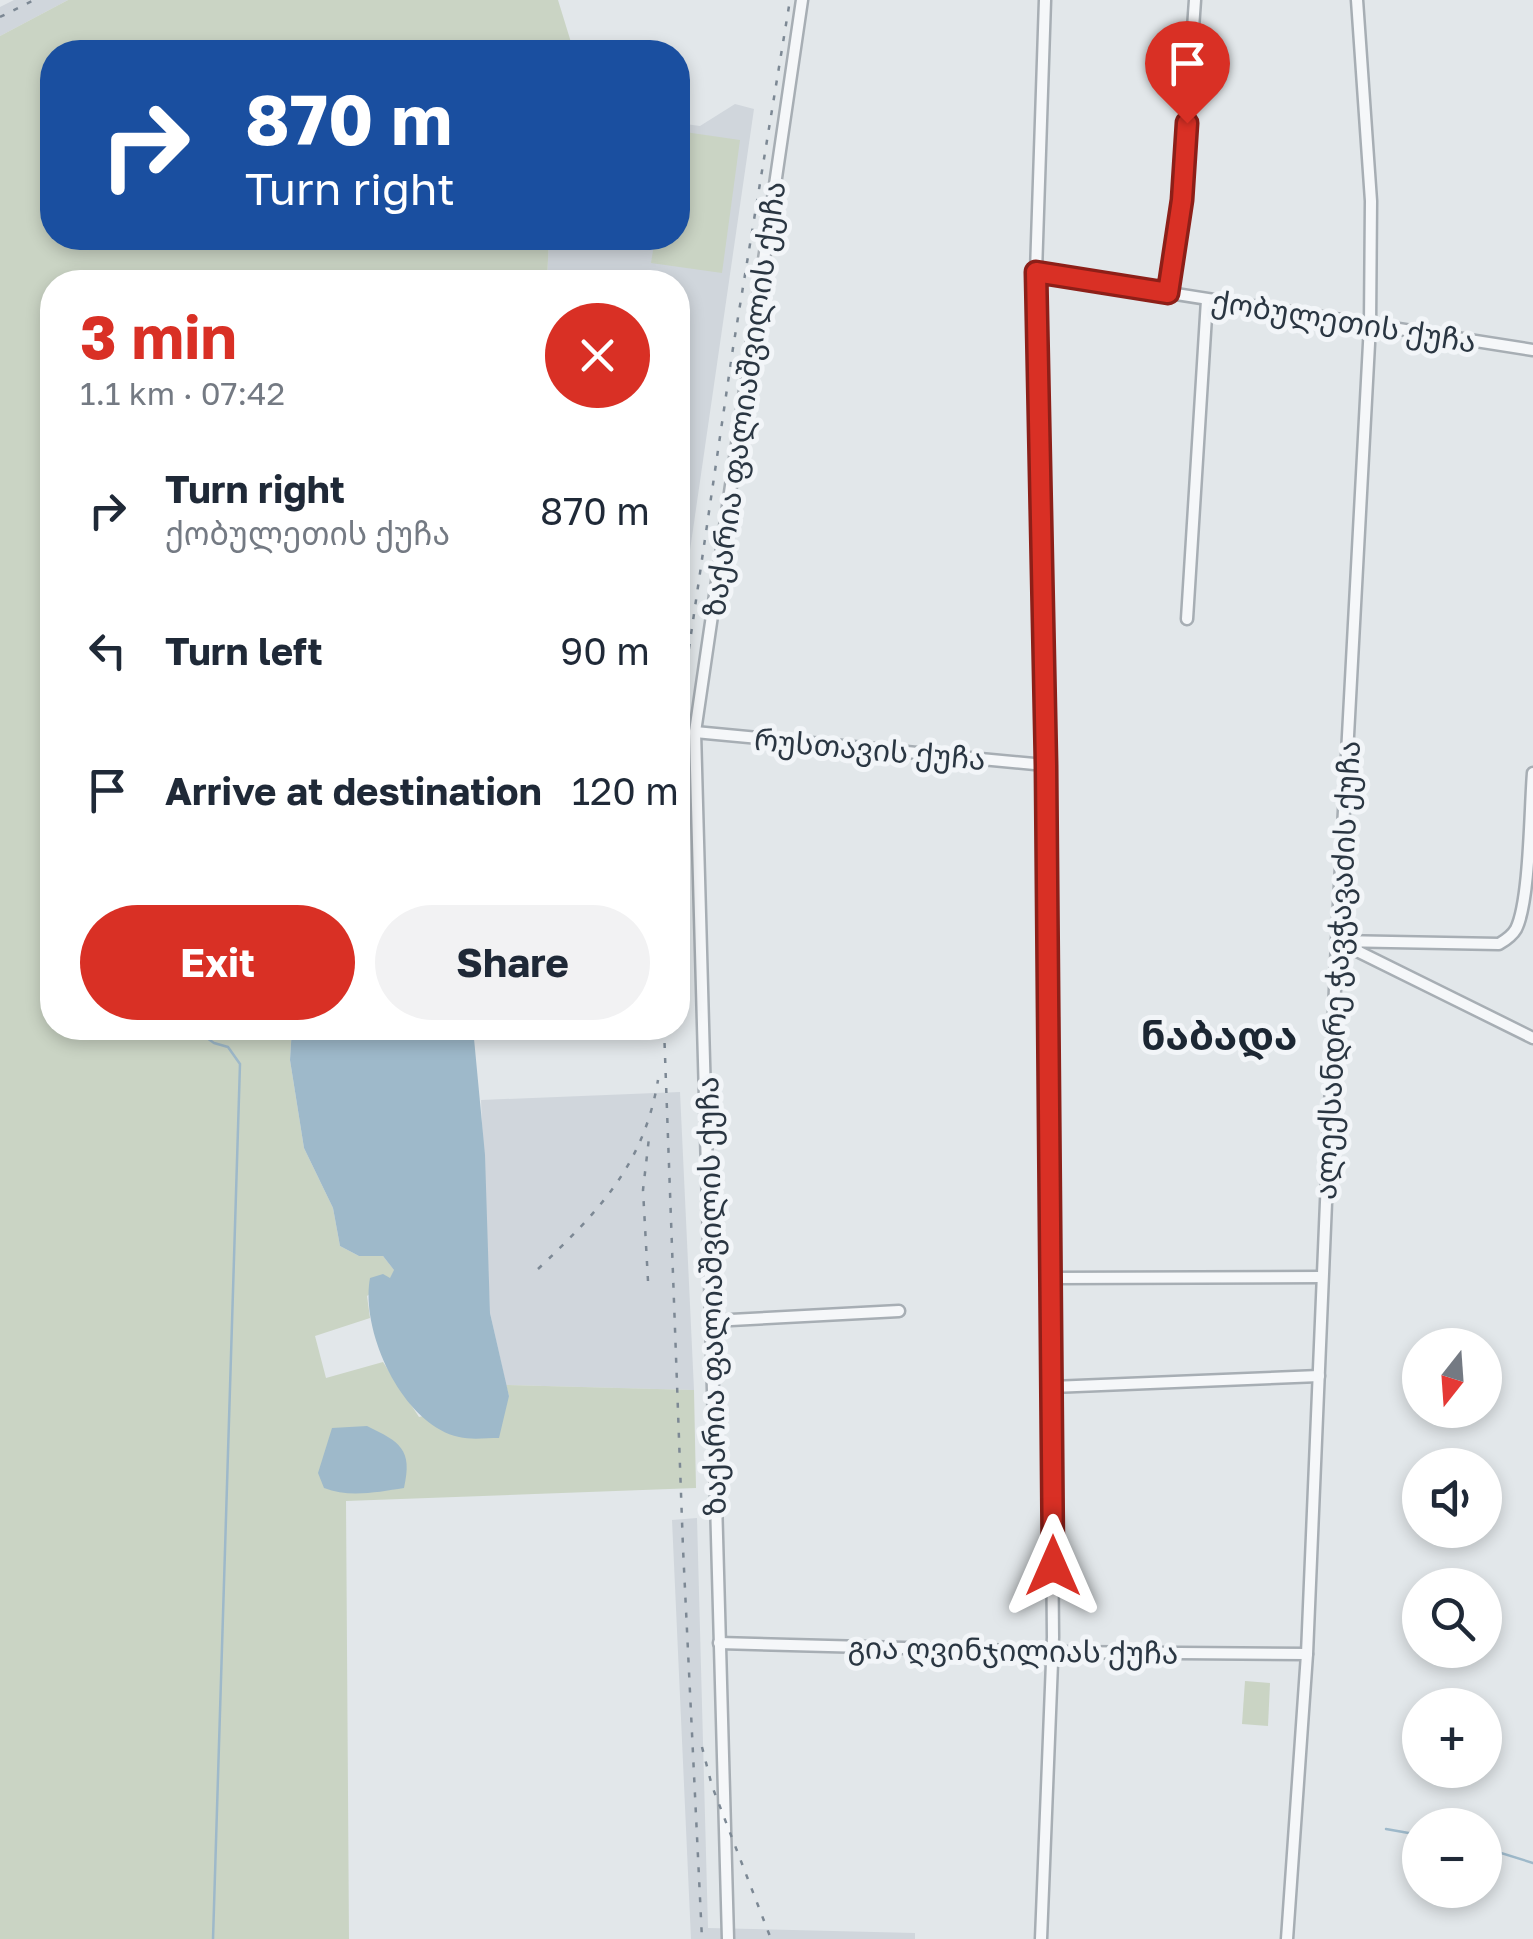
<!DOCTYPE html>
<meta charset="utf-8">
<style>
body{margin:0;font-family:"Golos Text","Noto Sans Georgian",sans-serif;background:#f2f2f3;color:#1f2937;height:100vh;display:flex;flex-direction:column;font-size:38px;white-space:nowrap}
*{box-sizing:border-box;margin:0}
p{font-size:32px;color:#747a83}
.icon{flex:none;width:55px;height:55px;fill:none;stroke:currentColor;stroke-width:2;stroke-linecap:round;stroke-linejoin:round}
.map{position:relative;flex:1;overflow:hidden}
.drawer{position:absolute;left:40px;top:270px;width:650px;height:770px;display:flex;flex-direction:column;background:#fff;border-radius:40px;box-shadow:0 5px 15px #0003}
.drawer>*{flex:none}
.banner{position:absolute;left:40px;top:40px;width:650px;height:210px;border-radius:40px;box-shadow:0 5px 15px #0003;background:#1a4fa0;color:#fff;overflow:hidden}
.needle{width:65px;rotate:197deg}
.buttons{position:absolute;left:1402px;top:1328px;display:grid;gap:20px}
.buttons a{display:grid;place-items:center;width:100px;height:100px;border-radius:50%;background:#fff;box-shadow:0 5px 15px #0003;font-size:50px}
.pin{position:absolute;display:grid;place-items:center;width:85px;height:85px;color:#fff;margin:-102px -42px;border-radius:50% 50% 50% 0;rotate:-45deg;box-shadow:0 0 10px #0007}
.pin .icon{rotate:45deg}
.me{position:absolute;width:110px;margin:-55px;rotate:0deg;stroke-linejoin:round;filter:drop-shadow(0 0 8px #0008)}
.turn{display:flex;align-items:center;gap:35px;height:210px;padding:0 40px;font-size:45px}
.turn .icon{width:130px;height:130px;stroke-width:2.5}
.turn b{display:block;font-size:70px;line-height:85px}
.round{display:grid;place-items:center;flex:none;width:105px;height:105px;border-radius:52px;background:#f2f2f3}
.summary{display:flex;align-items:center;justify-content:space-between;height:170px;padding:0 40px}
h1{font-size:60px;font-weight:700;line-height:75px;color:#d93025}
.cta{display:flex;gap:20px;margin-top:auto;padding:20px 40px}
.cta a{flex:1;height:115px;border-radius:60px;background:#d93025;color:#fff;font-size:40px;font-weight:700;line-height:115px;text-align:center}
.cta a+a{background:#f2f2f3;color:#1f2937}
ul{padding:0;list-style:none}
li{display:flex;align-items:center;gap:30px;height:140px;padding:0 40px}
li div{flex:1}
li b{display:block;font-size:38px}
li em{font-style:normal}
.map>svg:first-child{display:block}
</style>
<div class="map">
<svg width="1533" height="1939" viewBox="0 0 1533 1939">
<rect width="100%" height="100%" fill="#e2e7ea"/>
<g fill="#d0d6dc">
<path d="M14 0H68L0 36V7Z"/>
<path d="M735 104 754 109 678 633V282H547L549 238H678V123L700 126Z"/>
<path d="M680 1092 694 1390 506 1385 490 1313 481 1100Z"/>
<path d="M697 1518 708 1928 915 1933V1939H691L672 1520Z"/>
</g>
<g fill="#cad4c4">
<path d="M68 0H558L574 52H52V238H549L547 282H52V1028H292L290 1060 304 1148 333 1208 340 1246 359 1256H383L395 1271 391 1278 367 1296 370 1318 315 1336 326 1378 383 1362 419 1417 509 1396 506 1385 694 1390 696 1488 346 1501 349 1939H0V36Z"/>
<path d="M678 131 740 140 722 273 651 263 655 238H678Z"/>
<path d="M1245 1681 1270 1683 1268 1726 1242 1724Z"/>
</g>
<g fill="#9eb9ca">
<path d="M292 1028H473L485 1155 490 1313 509 1396 499 1438C486 1438 471 1440 459 1437 402 1424 360 1331 370 1278L383 1274 390 1278 394 1270 383 1256H359L340 1246 333 1208 304 1148 290 1060Z"/>
<path d="M367 1426C400 1442 413 1449 404 1488 378 1492 349 1498 324 1488L318 1473 332 1428Z"/>
</g>
<g fill="none" stroke-linecap="round" stroke-linejoin="round">
<g stroke="#9eb9ca" stroke-width="2.5">
<path d="M193 1028 214 1043 228 1047 240 1064 213 1939"/>
<path d="M1386 1829 1420 1835"/>
<path d="M1485 1848 1533 1863"/>
</g>
<g stroke="#a7aeb4" stroke-width="15">
<g id="minor">
<path d="M1036 272 1533 350"/>
<path d="M1168 293 1181 200 1195 0"/>
<path d="M1187 619 1207 300"/>
<path d="M695 732 1045 765"/>
<path d="M1337 941 1499 944C1506 940 1512 936 1516 929 1530 901 1530 808 1533 773"/>
<path d="M1343 944 1533 1038"/>
<path d="M1051 1278 1322 1277"/>
<path d="M712 1321 899 1311"/>
<path d="M1052 1387 1319 1376"/>
<path d="M719 1643 1053 1652 1307 1654"/>
<path d="M728 1939 695 732 802 0"/>
<path d="M1041 1939 1053 1637 1045 765 1036 272 1045 0"/>
<path d="M1287 1939 1307 1654 1337 941 1370 325 1371 201 1357 0"/>
</g>
</g>
<use href="#minor" stroke="#f5f7f9" stroke-width="10"/>
<g stroke="#7c8894" stroke-width="2.5" stroke-dasharray="5 10" stroke-linecap="butt">
<path d="M0 17 34 0"/>
<path d="M678 723 733 348 790 0"/>
<path d="M664 1028 683 1548 702 1939"/>
<path d="M538 1269C598 1212 644 1165 658 1080"/>
<path d="M648 1281 643 1190 649 1138"/>
<path d="M702 1747 712 1786 771 1939"/>
</g>
</g>
<g fill="none" stroke-linecap="round" stroke-linejoin="round">
<g stroke="#8d1f18" stroke-width="25">
<path id="route" d="M1053 1566 1046 765 1036 272 1168 293 1182 200 1187 123"/>
</g>
<use href="#route" stroke="#d93025" stroke-width="18"/>
</g>
<g text-anchor="middle" dominant-baseline="central" stroke-width="10" stroke-linejoin="round" paint-order="stroke">
<g font-size="30" fill="#2a3642" stroke="#f2f5f8">
<text transform="translate(1344 321) rotate(9)">ქობულეთის ქუჩა</text>
<text transform="translate(744 399) rotate(-82)">ზაქარია ფალიაშვილის ქუჩა</text>
<text transform="translate(870 749) rotate(5)">რუსთავის ქუჩა</text>
<text transform="translate(1337 970) rotate(-87)">ალექსანდრე ჭავჭავაძის ქუჩა</text>
<text transform="translate(711 1296) rotate(-91)">ზაქარია ფალიაშვილის ქუჩა</text>
<text transform="translate(1013 1650) rotate(1)">გია ღვინჯილიას ქუჩა</text>
</g>
<g font-size="40" font-weight="bold" fill="#1c2733" stroke="#f2f5f8">
<text x="1219" y="1035">ნაბადა</text>
</g>
</g>
</svg>
<div class="buttons">
<a><svg class="needle" viewBox="-14 -14 28 28"><path d="M0-13l5 13h-10z" fill="#e53935"/><path d="M0 13l5-13h-10z" fill="#747a83"/></svg></a>
<a><svg class="icon" aria-label="sound" viewBox="0 0 24 24"><path d="M4 9h4l5-4v14l-5-4H4zM17 9q2 3 0 6"/></svg></a>
<a><svg class="icon" aria-label="search" viewBox="0 0 24 24"><circle cx="10" cy="10" r="6"/><path d="M15 15l6 6"/></svg></a>
<a>+</a>
<a>−</a>
</div>
<div class="pin" style="left:1187px;top:123px;background:#d93025"><svg class="icon" aria-label="arrive" viewBox="0 0 24 24"><path d="M6 21V4h12l-3 4 3 4H6"/></svg></div>
<svg class="me" style="left:1053px;top:1566px" viewBox="-20 -20 40 40"><path d="M0-17L14 15 0 8-14 15z" fill="#d93025" stroke="#fff" stroke-width="4"/></svg>
<div class="banner">
<div class="turn"><svg class="icon" aria-label="right" viewBox="0 0 24 24"><path d="M7 20v-9h11M14 6l5 5-5 5"/></svg><div><b>870 m</b>Turn right</div></div>
</div>
<section class="drawer">
<div class="summary"><div><h1>3 min</h1><p>1.1 km · 07:42</p></div><a class="round" style="background:#d93025;color:#fff"><svg class="icon" aria-label="close" viewBox="0 0 24 24"><path d="M6 6l12 12M18 6L6 18"/></svg></a></div>
<ul>
<li><svg class="icon" aria-label="right" viewBox="0 0 24 24"><path d="M7 20v-9h11M14 6l5 5-5 5"/></svg><div><b>Turn right</b><p>ქობულეთის ქუჩა</p></div><em>870 m</em></li>
<li><svg class="icon" aria-label="left" viewBox="0 0 24 24"><path d="M17 20v-9H6M10 6l-5 5 5 5"/></svg><div><b>Turn left</b></div><em>90 m</em></li>
<li><svg class="icon" aria-label="arrive" viewBox="0 0 24 24"><path d="M6 21V4h12l-3 4 3 4H6"/></svg><div><b>Arrive at destination</b></div><em>120 m</em></li>
</ul>
<div class="cta"><a>Exit</a><a>Share</a></div>
</section>
</div>
